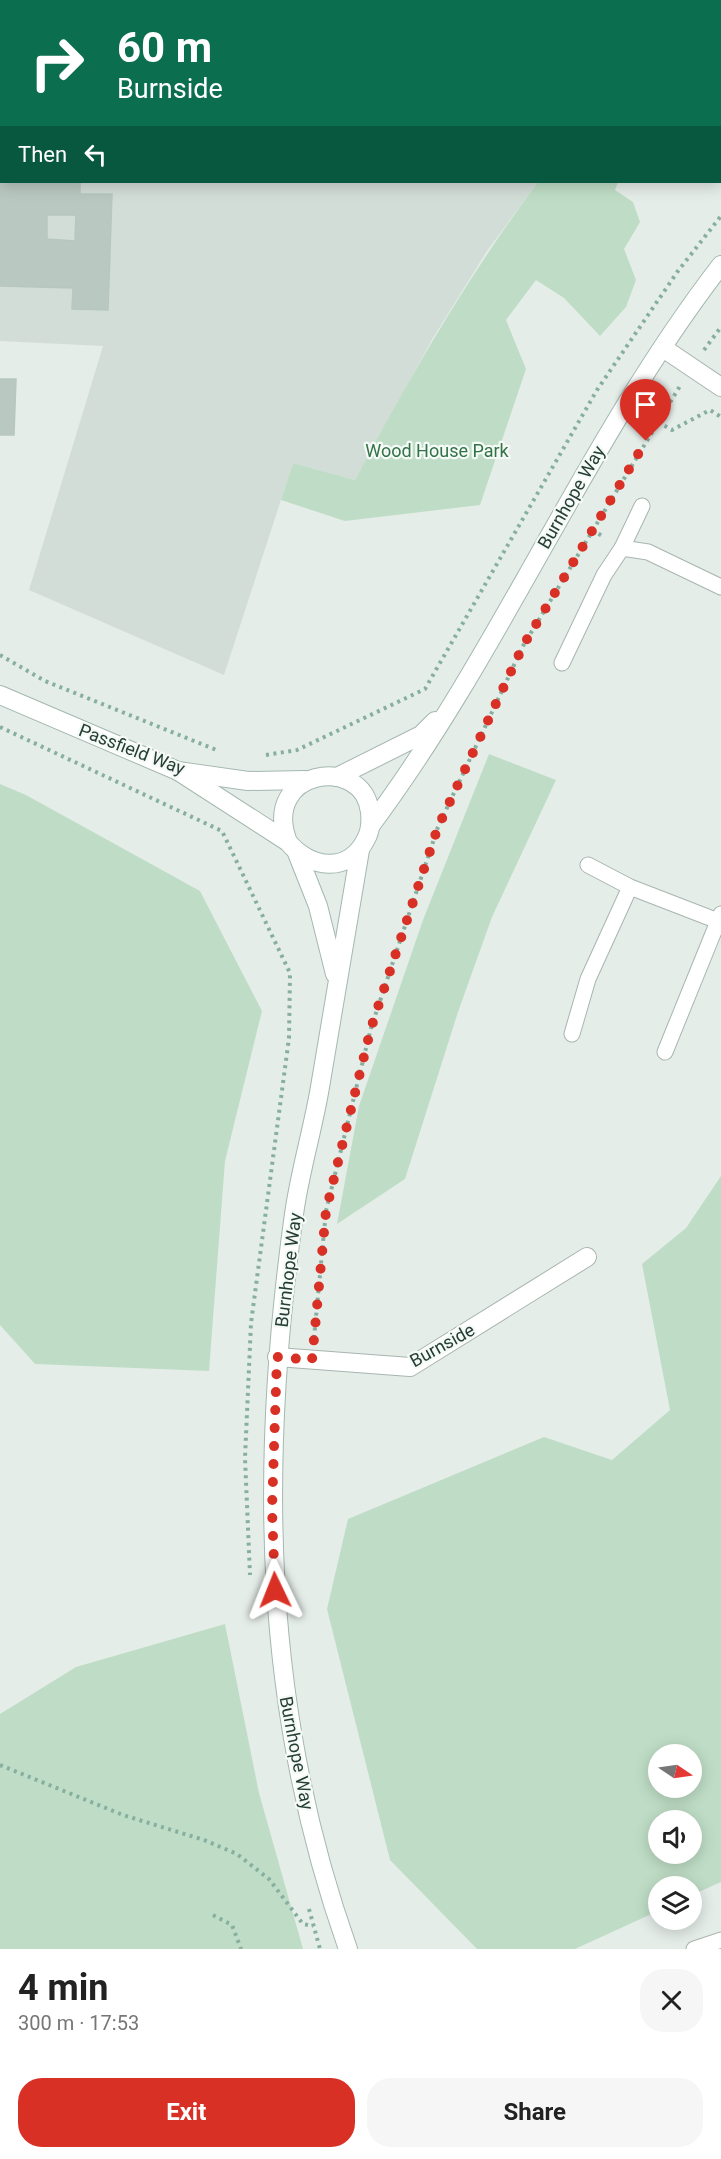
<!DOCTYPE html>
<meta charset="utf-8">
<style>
body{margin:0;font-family:Roboto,sans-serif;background:#f6f6f6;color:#222;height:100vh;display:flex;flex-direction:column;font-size:22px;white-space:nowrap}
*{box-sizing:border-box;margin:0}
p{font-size:20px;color:#767676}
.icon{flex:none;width:33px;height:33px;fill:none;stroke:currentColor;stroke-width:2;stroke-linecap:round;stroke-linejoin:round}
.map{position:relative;height:1949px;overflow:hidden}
.sheet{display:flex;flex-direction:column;background:#fff;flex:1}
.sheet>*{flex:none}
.top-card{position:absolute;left:0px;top:0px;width:722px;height:183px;box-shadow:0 3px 15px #0003;background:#0b6e4f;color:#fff;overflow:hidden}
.needle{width:39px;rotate:103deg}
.buttons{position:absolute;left:648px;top:1744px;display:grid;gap:12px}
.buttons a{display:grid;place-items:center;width:54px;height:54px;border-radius:50%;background:#fff;box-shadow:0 3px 15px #0003;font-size:30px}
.pin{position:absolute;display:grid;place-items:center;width:51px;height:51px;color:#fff;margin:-62px -26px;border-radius:50% 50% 50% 0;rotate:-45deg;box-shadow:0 0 6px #0007}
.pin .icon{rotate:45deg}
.me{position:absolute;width:66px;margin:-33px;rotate:358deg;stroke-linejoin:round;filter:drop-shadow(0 0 4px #0008)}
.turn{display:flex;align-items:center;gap:21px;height:126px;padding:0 18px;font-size:27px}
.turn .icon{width:78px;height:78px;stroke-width:2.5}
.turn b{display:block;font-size:42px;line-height:51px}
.then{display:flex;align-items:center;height:57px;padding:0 18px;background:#0003;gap:12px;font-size:22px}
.round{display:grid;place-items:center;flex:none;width:63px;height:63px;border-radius:24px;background:#f6f6f6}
.summary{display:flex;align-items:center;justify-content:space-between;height:102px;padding:0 18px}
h1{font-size:36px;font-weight:700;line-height:45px}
.action{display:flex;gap:12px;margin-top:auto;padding:12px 18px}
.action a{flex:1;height:69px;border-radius:24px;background:#d93025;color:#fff;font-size:24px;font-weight:700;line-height:69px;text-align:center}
.action a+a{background:#f6f6f6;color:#222}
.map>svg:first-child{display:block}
</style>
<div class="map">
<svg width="721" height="1949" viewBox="0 0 721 1949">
<rect width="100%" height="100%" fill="#e5ede9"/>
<path fill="#d3ddd8" d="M0 0H685L2 2V182H538L487 251 433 338 355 480 293 463 224 675 29 590 103 346 0 341Z"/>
<g fill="#bfddc6" fill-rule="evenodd">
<path d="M538 182H618L615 190 633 202 640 222 624 249 636 280 626 307 600 336 564 298 536 280 506 320 526 369 480 505 345 521 281 500 293 463 355 480C410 376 468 276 538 182Z"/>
<path d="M489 754 556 780 492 917 458 1012 405 1179 337 1224 359 1106 423 920Z"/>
<path d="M0 784 26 795 200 891 262 1011 225 1161 209 1371 35 1364 0 1325Z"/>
<path d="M721 1176V1882L692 1895V1887H658V1911L575 1949H477L390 1860 327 1609 348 1519 544 1437 612 1460 670 1410 642 1264 686 1228ZM658 1755H692V1788H658ZM658 1821H692V1854H658Z"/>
<path d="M225 1624 259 1793 303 1949H0V1714L76 1667Z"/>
</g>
<g fill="#bac8c2" stroke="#b7c7bf" stroke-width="1.5" fill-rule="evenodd">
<path d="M0 0H133L138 2H2V48Z"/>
<path d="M0 143 2 182H80V194H112L108 310 72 309 73 288 0 286ZM47 215H76L75 241 47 239Z"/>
<path d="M0 379H16L14 435H0Z"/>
</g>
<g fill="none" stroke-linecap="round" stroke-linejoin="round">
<g stroke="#a8b5b0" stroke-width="17">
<g id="lane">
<path d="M0 117H2"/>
<path d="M622 548 648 552 721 587"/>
<path d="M562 663 604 575 622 548 642 506"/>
<path d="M588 865 630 887 718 921"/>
<path d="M572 1034 588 979 630 887"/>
<path d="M665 1052 721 914"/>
<path d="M694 1949 721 1940"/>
</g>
</g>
<g stroke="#a8b5b0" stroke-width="20">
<g id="street">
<path d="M663 348 721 387"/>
<path d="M277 1357 410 1367 587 1257"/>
</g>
</g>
<g stroke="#a3b8b0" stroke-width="20">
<g id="secondary">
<path d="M0 695 178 771 248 781 305 780"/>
<path d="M178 771 288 842C310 869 349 874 366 839 371 830 371 822 370 812 363 753 260 770 288 842"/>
<path d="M337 777 421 735 435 721"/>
<path d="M371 825C503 648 586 440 721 265"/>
<path d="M297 853 318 906 335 974"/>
<path d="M348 1949C262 1708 259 1464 294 1214 300 1171 313 1129 320 1087 334 1008 347 929 360 850"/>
</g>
</g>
<g stroke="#87afa0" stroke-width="4" stroke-dasharray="3 4.5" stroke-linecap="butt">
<path d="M704 350 721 327"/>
<path d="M658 422 672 430 710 410 721 417"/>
<path d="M592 530 604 537"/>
<path d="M0 655 45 681 219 751"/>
<path d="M0 727 222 831 290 973 289 1038 251 1323 245 1458 250 1575"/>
<path d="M266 755 297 750 425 689 597 390 678 271 721 216"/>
<path d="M314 1338 326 1211 371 1028 438 827 523 646 680 386"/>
<path d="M0 1765 123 1815 204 1840 237 1854 269 1879 303 1924 313 1926"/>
<path d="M309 1909 320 1949"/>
<path d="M213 1915 232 1925 241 1949"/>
</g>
<use href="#lane" stroke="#fff" stroke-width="15"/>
<use href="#street" stroke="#fff" stroke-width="18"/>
<use href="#secondary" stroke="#fff" stroke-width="18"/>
</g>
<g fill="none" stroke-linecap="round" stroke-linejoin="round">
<path stroke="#d93025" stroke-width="10" stroke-dasharray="0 18" d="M275 1590 272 1509 277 1357 312 1360 326 1211 371 1028 438 827 523 646 646 441"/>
</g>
<g text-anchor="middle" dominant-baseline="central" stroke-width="4.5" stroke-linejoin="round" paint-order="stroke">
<g font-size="18" fill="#317347" stroke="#f5faf7">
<text x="437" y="450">Wood House Park</text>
</g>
<g font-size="18" fill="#253e36" stroke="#f5faf7">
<text transform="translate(571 497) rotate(-60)">Burnhope Way</text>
<text transform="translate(132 749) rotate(21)">Passfield Way</text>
<text transform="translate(288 1270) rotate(-83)">Burnhope Way</text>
<text transform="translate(442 1345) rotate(-29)">Burnside</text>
<text transform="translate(297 1753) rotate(79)">Burnhope Way</text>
</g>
</g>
</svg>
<div class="buttons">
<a><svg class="needle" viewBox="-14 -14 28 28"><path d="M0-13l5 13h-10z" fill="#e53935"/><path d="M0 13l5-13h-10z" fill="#767676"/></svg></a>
<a><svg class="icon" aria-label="sound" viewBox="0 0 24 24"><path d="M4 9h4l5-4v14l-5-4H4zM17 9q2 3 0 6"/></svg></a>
<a><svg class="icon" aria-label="layers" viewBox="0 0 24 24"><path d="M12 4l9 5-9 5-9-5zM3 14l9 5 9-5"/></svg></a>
</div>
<div class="pin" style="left:646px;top:441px;background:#d93025"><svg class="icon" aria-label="arrive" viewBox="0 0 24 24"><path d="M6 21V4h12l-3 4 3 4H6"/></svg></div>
<svg class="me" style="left:275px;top:1590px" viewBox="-20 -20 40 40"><path d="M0-17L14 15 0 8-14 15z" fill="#d93025" stroke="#fff" stroke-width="4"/></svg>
<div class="top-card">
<div class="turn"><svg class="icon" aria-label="right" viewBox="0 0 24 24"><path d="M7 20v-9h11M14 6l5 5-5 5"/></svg><div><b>60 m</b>Burnside</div></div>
<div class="then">Then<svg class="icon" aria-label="left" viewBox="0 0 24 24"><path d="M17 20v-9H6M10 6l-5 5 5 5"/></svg></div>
</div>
</div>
<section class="sheet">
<div class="summary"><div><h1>4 min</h1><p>300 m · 17:53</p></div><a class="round"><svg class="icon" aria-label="close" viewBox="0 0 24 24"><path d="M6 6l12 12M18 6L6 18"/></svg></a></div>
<div class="action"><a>Exit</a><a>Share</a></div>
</section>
